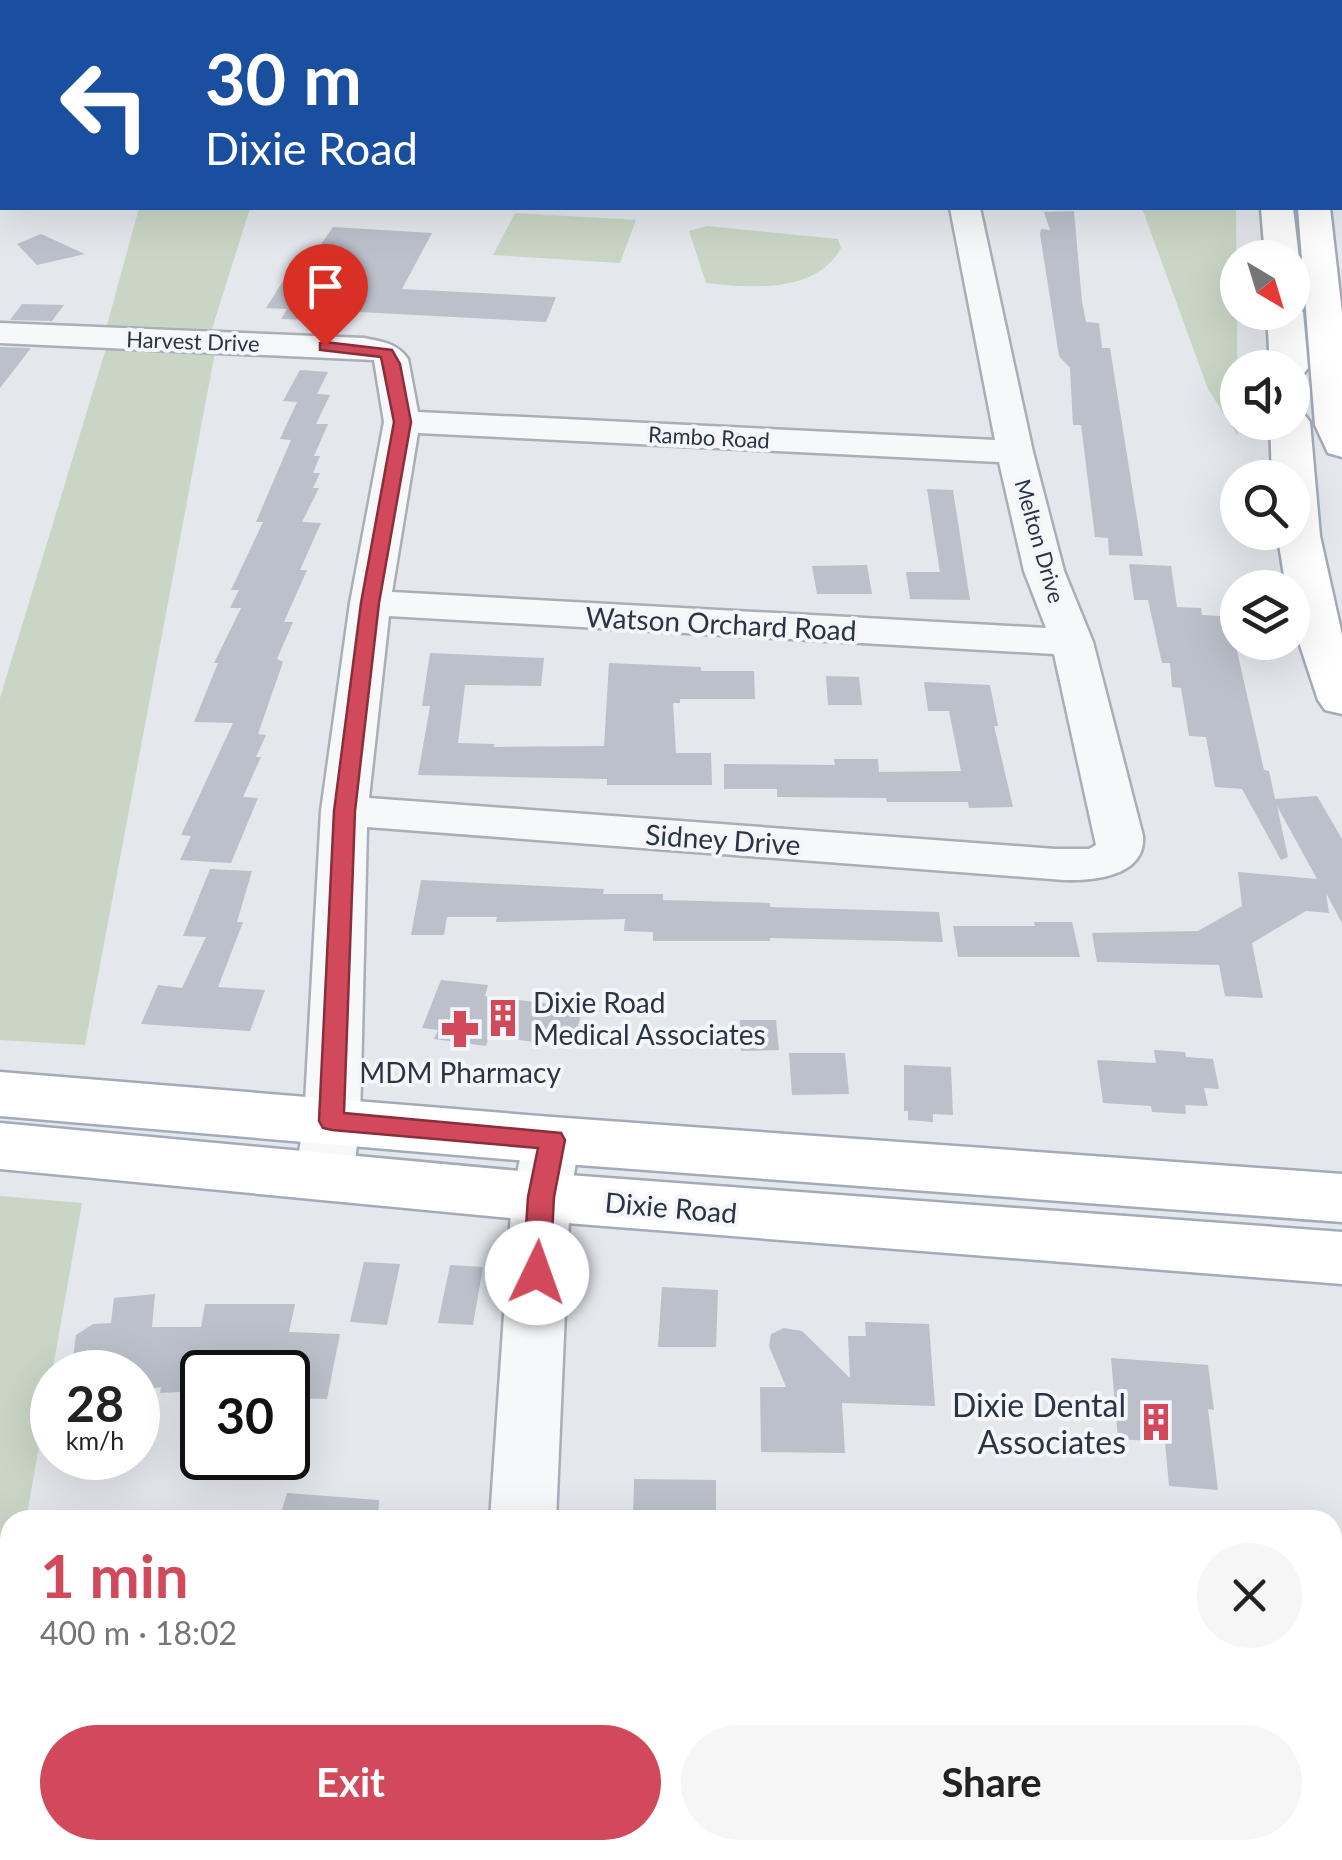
<!DOCTYPE html>
<meta charset="utf-8">
<style>
body{margin:0;font-family:Lato,sans-serif;background:#f6f6f6;color:#222;height:100vh;display:flex;flex-direction:column;font-size:38px;white-space:nowrap}
*{box-sizing:border-box;margin:0}
p{font-size:32px;color:#767676}
.icon{flex:none;width:55px;height:55px;fill:none;stroke:currentColor;stroke-width:2;stroke-linecap:round;stroke-linejoin:round}
.map{position:relative;flex:1;overflow:hidden}
.drawer{position:absolute;left:0px;top:1510px;width:1342px;height:350px;display:flex;flex-direction:column;background:#fff;border-radius:30px 30px 0 0;box-shadow:0 10px 40px #0002}
.drawer>*{flex:none}
.banner{position:absolute;left:0px;top:0px;width:1342px;height:210px;box-shadow:0 10px 40px #0002;background:#1a4fa0;color:#fff;overflow:hidden}
.needle{width:65px;rotate:142deg}
.controls{position:absolute;left:1220px;top:240px;display:grid;gap:20px}
.controls a{display:grid;place-items:center;width:90px;height:90px;border-radius:50%;background:#fff;box-shadow:0 10px 40px #0002;font-size:50px}
.speed{position:absolute;left:30px;top:1350px;display:flex;gap:20px;font-size:50px;font-weight:700;text-align:center}
.speed>*{display:grid;place-content:center;width:130px;height:130px;border-radius:50%;background:#fff;box-shadow:0 10px 40px #0002;line-height:1}
.speed small{font-size:25px;font-weight:400}
.speed .limit{border:5px solid #111;border-radius:15px;background:#fff;color:#111}
.pin{position:absolute;display:grid;place-items:center;width:85px;height:85px;color:#fff;margin:-102px -42px;border-radius:50% 50% 50% 0;rotate:-45deg;box-shadow:0 0 10px #0007}
.pin .icon{rotate:45deg}
.me{position:absolute;width:110px;margin:-55px;rotate:3deg;stroke-linejoin:round;filter:drop-shadow(0 0 8px #0008)}
.turn{display:flex;align-items:center;gap:35px;height:210px;padding:0 40px;font-size:45px}
.turn .icon{width:130px;height:130px;stroke-width:2.5}
.turn b{display:block;font-size:70px;line-height:85px}
.round{display:grid;place-items:center;flex:none;width:105px;height:105px;border-radius:52px;background:#f6f6f6}
.head{display:flex;align-items:center;justify-content:space-between;height:170px;padding:0 40px}
h1{font-size:60px;font-weight:700;line-height:75px;color:#d1495b}
.primary-button{display:flex;gap:20px;margin-top:auto;padding:20px 40px}
.primary-button a{flex:1;height:115px;border-radius:60px;background:#d1495b;color:#fff;font-size:40px;font-weight:700;line-height:115px;text-align:center}
.primary-button a+a{background:#f6f6f6;color:#222}
.map>svg:first-child{display:block}
</style>
<div class="map">
<svg width="1342" height="1860" viewBox="0 0 1342 1860">
<rect width="100%" height="100%" fill="#e4e7ec"/>
<g fill="#c9d6c5">
<path d="M139 208H250L212 329 107 325Z"/>
<path d="M1142 208H1236L1238 436 1208 389Z"/>
<path d="M515 213 636 220 620 263 493 255Z"/>
<path d="M707 226 838 239 841 248C816 294 750 288 706 283L689 231Z"/>
<path d="M107 345 215 352 85 1045 0 1040V698Z"/>
<path d="M0 1196 82 1203 26 1520H10V1614L0 1672Z"/>
</g>
<g fill="#bbc0ca">
<path d="M1074 211 1082 302 1086 322 1099 323 1102 348H1110L1143 556 1109 555 1108 538 1095 537 1081 425H1073L1070 368 1059 356 1040 234 1041 229 1050 230 1044 212Z"/>
<path d="M333 227 432 233 402 289 556 297 546 322 322 310 316 320 281 319 287 309 266 308 295 262 308 263Z"/>
<path d="M41 234 85 254 37 265 17 244Z"/>
<path d="M22 304 64 305 52 321 10 320Z"/>
<path d="M0 347 31 348 0 388Z"/>
<path d="M300 370 328 372 317 394 330 395 316 424H328L314 456H320L313 473H320L313 488H319L302 522 321 523 300 570H307L284 622H293L277 659 283 662 258 734 266 735 256 757H261L243 797 258 798 231 863 180 860 191 836 181 835 233 723 194 722 218 663H214L241 608H230L239 590H231L263 522H256L291 440 280 439 297 402 283 401Z"/>
<path d="M927 489 953 490 970 600 910 599 906 572H940Z"/>
<path d="M1129 564 1171 566 1177 607 1201 608 1202 615 1220 616 1223 632 1233 633 1264 770 1269 771 1275 799 1317 796 1342 839V923L1326 893 1329 913 1306 911 1252 943 1263 998 1225 996 1219 965 1097 962 1092 933 1198 931 1242 906 1238 872 1317 879 1277 806 1288 857 1281 860 1242 789 1215 787 1206 737 1189 736 1181 688 1172 687 1170 663H1162L1148 600H1134Z"/>
<path d="M867 565 872 594H817L812 566Z"/>
<path d="M430 653 544 658 541 686 465 685 458 743 494 744V747L604 746 609 663 701 667V671H754L755 699H680V703H673L676 753H711L712 785H607V779L418 775 430 706H422Z"/>
<path d="M826 676 859 677 862 705H828Z"/>
<path d="M924 682 990 685 998 726H994L1013 807 969 808 968 802H887L886 798 777 797V789H724V764L835 765 834 759H878L879 772 961 771 949 711H928Z"/>
<path d="M210 869 252 871 237 922H243L218 987 265 990 250 1031 141 1024 158 985 182 988 206 937 183 936Z"/>
<path d="M421 880 604 889 603 894H663V900L770 903V907L939 912 943 942 770 938V941H653V932L624 931 625 919 496 922 497 917H447L444 935H411Z"/>
<path d="M1034 922H1072L1080 957H958L953 926H1035Z"/>
<path d="M441 980 488 985 485 996 583 1008 572 1047 489 1036 486 1046 434 1039 438 1030 422 1028Z"/>
<path d="M740 1020H776L779 1050 741 1051Z"/>
<path d="M1154 1050 1185 1052 1186 1057 1213 1059 1219 1089 1204 1088 1208 1106 1185 1105 1186 1114 1152 1112 1151 1106 1103 1103 1097 1060 1156 1063Z"/>
<path d="M789 1053H845L849 1094 792 1095Z"/>
<path d="M904 1065 951 1067 953 1115 933 1114V1122L908 1120V1111H904Z"/>
<path d="M364 1262 400 1264 387 1325 350 1322Z"/>
<path d="M450 1265 483 1267 473 1325 438 1323Z"/>
<path d="M662 1287 718 1290 716 1347H658Z"/>
<path d="M155 1294 152 1327H201L205 1304H295L289 1332 340 1334 327 1399 288 1398V1372H202V1391L160 1393 161 1387 138 1390V1372H71L76 1335 93 1324 111 1323 114 1298Z"/>
<path d="M865 1322 929 1324 935 1406 842 1403 845 1453 761 1452 760 1387H786L769 1346 771 1334 784 1328 802 1331 850 1378 848 1336H866Z"/>
<path d="M1111 1358 1208 1365 1214 1410 1208 1409 1218 1490 1169 1486 1165 1442 1118 1439Z"/>
<path d="M634 1479 716 1480V1520H633Z"/>
<path d="M287 1493 379 1500 378 1520H279Z"/>
</g>
<g fill="none" stroke-linecap="round" stroke-linejoin="round">
<g stroke="#a9aeb7" stroke-width="5">
<g id="minor">
<path d="M894 0H928L930 2H896Z"/>
<path d="M1264 0H1288L1289 2H1266Z"/>
<rect x="1340" y="42" width="2" height="14"/>
<rect x="0" y="117" width="2" height="16"/>
<rect x="1340" y="124" width="2" height="16"/>
<path d="M950 208H980L1033 452 1064 571 1093 642 1143 836C1146 876 1094 881 1064 880L367 827 360 1121 353 1177 344 1192 324 1199 304 1192 295 1177 304 1121 321 811 350 603 384 422 374 360 0 343V323L364 338C383 342 397 343 408 359L418 412 995 440ZM418 433 999 462 1024 571 1046 628 392 592ZM389 616 1054 654 1096 845 1089 849H1055L369 798Z"/>
<path d="M552 1119 572 1125 580 1140 570 1197 556 1520H490L512 1197 524 1140 532 1125Z"/>
<path d="M467 1850H543L542 1860H466Z"/>
<path d="M569 1850H726L730 1860H573Z"/>
</g>
</g>
<g stroke="#a3abb8" stroke-width="5">
<g id="major">
<path d="M1198 0H1225L1226 2H1200Z"/>
<path d="M1261 208H1293L1299 258 1294 265 1292 258H1265Z"/>
<path d="M1298 208H1330L1342 313V457L1328 453 1315 425Z"/>
<path d="M1292 303 1303 312 1308 368 1302 376 1292 378V368H1270L1267 312H1292Z"/>
<path d="M1292 411 1304 414 1310 422 1320 536 1342 635V714L1325 710 1318 700 1292 621V588H1286L1277 532H1292V478H1272L1270 422H1292Z"/>
<path d="M0 1072 552 1117 1342 1174V1222L552 1163 0 1116Z"/>
<path d="M0 1123 541 1173 1342 1232V1284L541 1221 0 1169Z"/>
</g>
</g>
<use href="#minor" fill="#f7f8fa" fill-rule="evenodd"/>
<use href="#major" fill="#fff" fill-rule="evenodd"/>
</g>
<path fill="#d1495b" stroke="#882f3b" stroke-width="2.5" d="M325 342 392 350 400 364 411 422 379 603 355 811 344 1113 561 1133 565 1140 554 1197 550 1273 546 1281 537 1284 527 1281 523 1273 528 1197 538 1148 332 1130 323 1128 319 1121 334 811 361 603 394 422 381 357 320 350V343Z"/>
<defs>
<g id="building-bare" transform="scale(3)"><path d="M-4-6H4V6H1V3H-1V6H-4ZM-2.5-4.3h1.7v1.8h-1.7ZM.8-4.3h1.7v1.8H.8ZM-2.5-1h1.7V.8h-1.7ZM.8-1h1.7V.8H.8Z" fill="#d1495b" stroke="#f4f6f9" stroke-width="2.5" paint-order="stroke"/></g>
<g id="pharmacy-bare" transform="scale(3)"><path d="M-2-6h4v4h4v4h-4v4h-4v-4h-4v-4h4Z" fill="#d1495b" stroke="#f4f6f9" stroke-width="2.5" paint-order="stroke"/></g>
</defs>
<g fill-rule="evenodd">
<use href="#building-bare" x="503" y="1018"/>
<use href="#pharmacy-bare" x="460" y="1029"/>
<use href="#building-bare" x="1156" y="1422"/>
</g>
<g text-anchor="middle" dominant-baseline="central" stroke-width="8" stroke-linejoin="round" paint-order="stroke">
<g font-size="22" fill="#2b3445" stroke="#f4f6f9">
<text transform="translate(193 341) rotate(2)">Harvest Drive</text>
<text transform="translate(709 437) rotate(3)">Rambo Road</text>
<text transform="translate(1040 541) rotate(74)">Melton Drive</text>
</g>
<g font-size="28" fill="#2b3445" stroke="#f4f6f9">
<text transform="translate(721 623) rotate(3)">Watson Orchard Road</text>
<text transform="translate(723 839) rotate(4)">Sidney Drive</text>
<text transform="translate(671 1207) rotate(5)">Dixie Road</text>
</g>
<g font-size="28" fill="#2b3445" stroke="#f4f6f9" text-anchor="start">
<text x="533" y="1002">Dixie Road<tspan x="533" dy="32">Medical Associates</tspan></text>
<text x="460" y="1072" text-anchor="middle">MDM Pharmacy</text>
</g>
<g font-size="32" fill="#2b3445" stroke="#f4f6f9" text-anchor="end">
<text x="1126" y="1404">Dixie Dental<tspan x="1126" dy="37">Associates</tspan></text>
</g>
</g>
</svg>
<div class="controls">
<a><svg class="needle" viewBox="-14 -14 28 28"><path d="M0-13l5 13h-10z" fill="#e53935"/><path d="M0 13l5-13h-10z" fill="#767676"/></svg></a>
<a><svg class="icon" aria-label="sound" viewBox="0 0 24 24"><path d="M4 9h4l5-4v14l-5-4H4zM17 9q2 3 0 6"/></svg></a>
<a><svg class="icon" aria-label="search" viewBox="0 0 24 24"><circle cx="10" cy="10" r="6"/><path d="M15 15l6 6"/></svg></a>
<a><svg class="icon" aria-label="layers" viewBox="0 0 24 24"><path d="M12 4l9 5-9 5-9-5zM3 14l9 5 9-5"/></svg></a>
</div>
<div class="speed"><div>28<small>km/h</small></div><div class="limit">30</div></div>
<div class="pin" style="left:325px;top:346px;background:#d93025"><svg class="icon" aria-label="arrive" viewBox="0 0 24 24"><path d="M6 21V4h12l-3 4 3 4H6"/></svg></div>
<svg class="me" style="left:537px;top:1273px" viewBox="-20 -20 40 40"><circle r="19" fill="#fff"/><path d="M0-13L10 11 0 6-10 11z" fill="#d1495b"/></svg>
<div class="banner">
<div class="turn"><svg class="icon" aria-label="left" viewBox="0 0 24 24"><path d="M17 20v-9H6M10 6l-5 5 5 5"/></svg><div><b>30 m</b>Dixie Road</div></div>
</div>
<section class="drawer">
<div class="head"><div><h1>1 min</h1><p>400 m · 18:02</p></div><a class="round"><svg class="icon" aria-label="close" viewBox="0 0 24 24"><path d="M6 6l12 12M18 6L6 18"/></svg></a></div>
<div class="primary-button"><a>Exit</a><a>Share</a></div>
</section>
</div>
